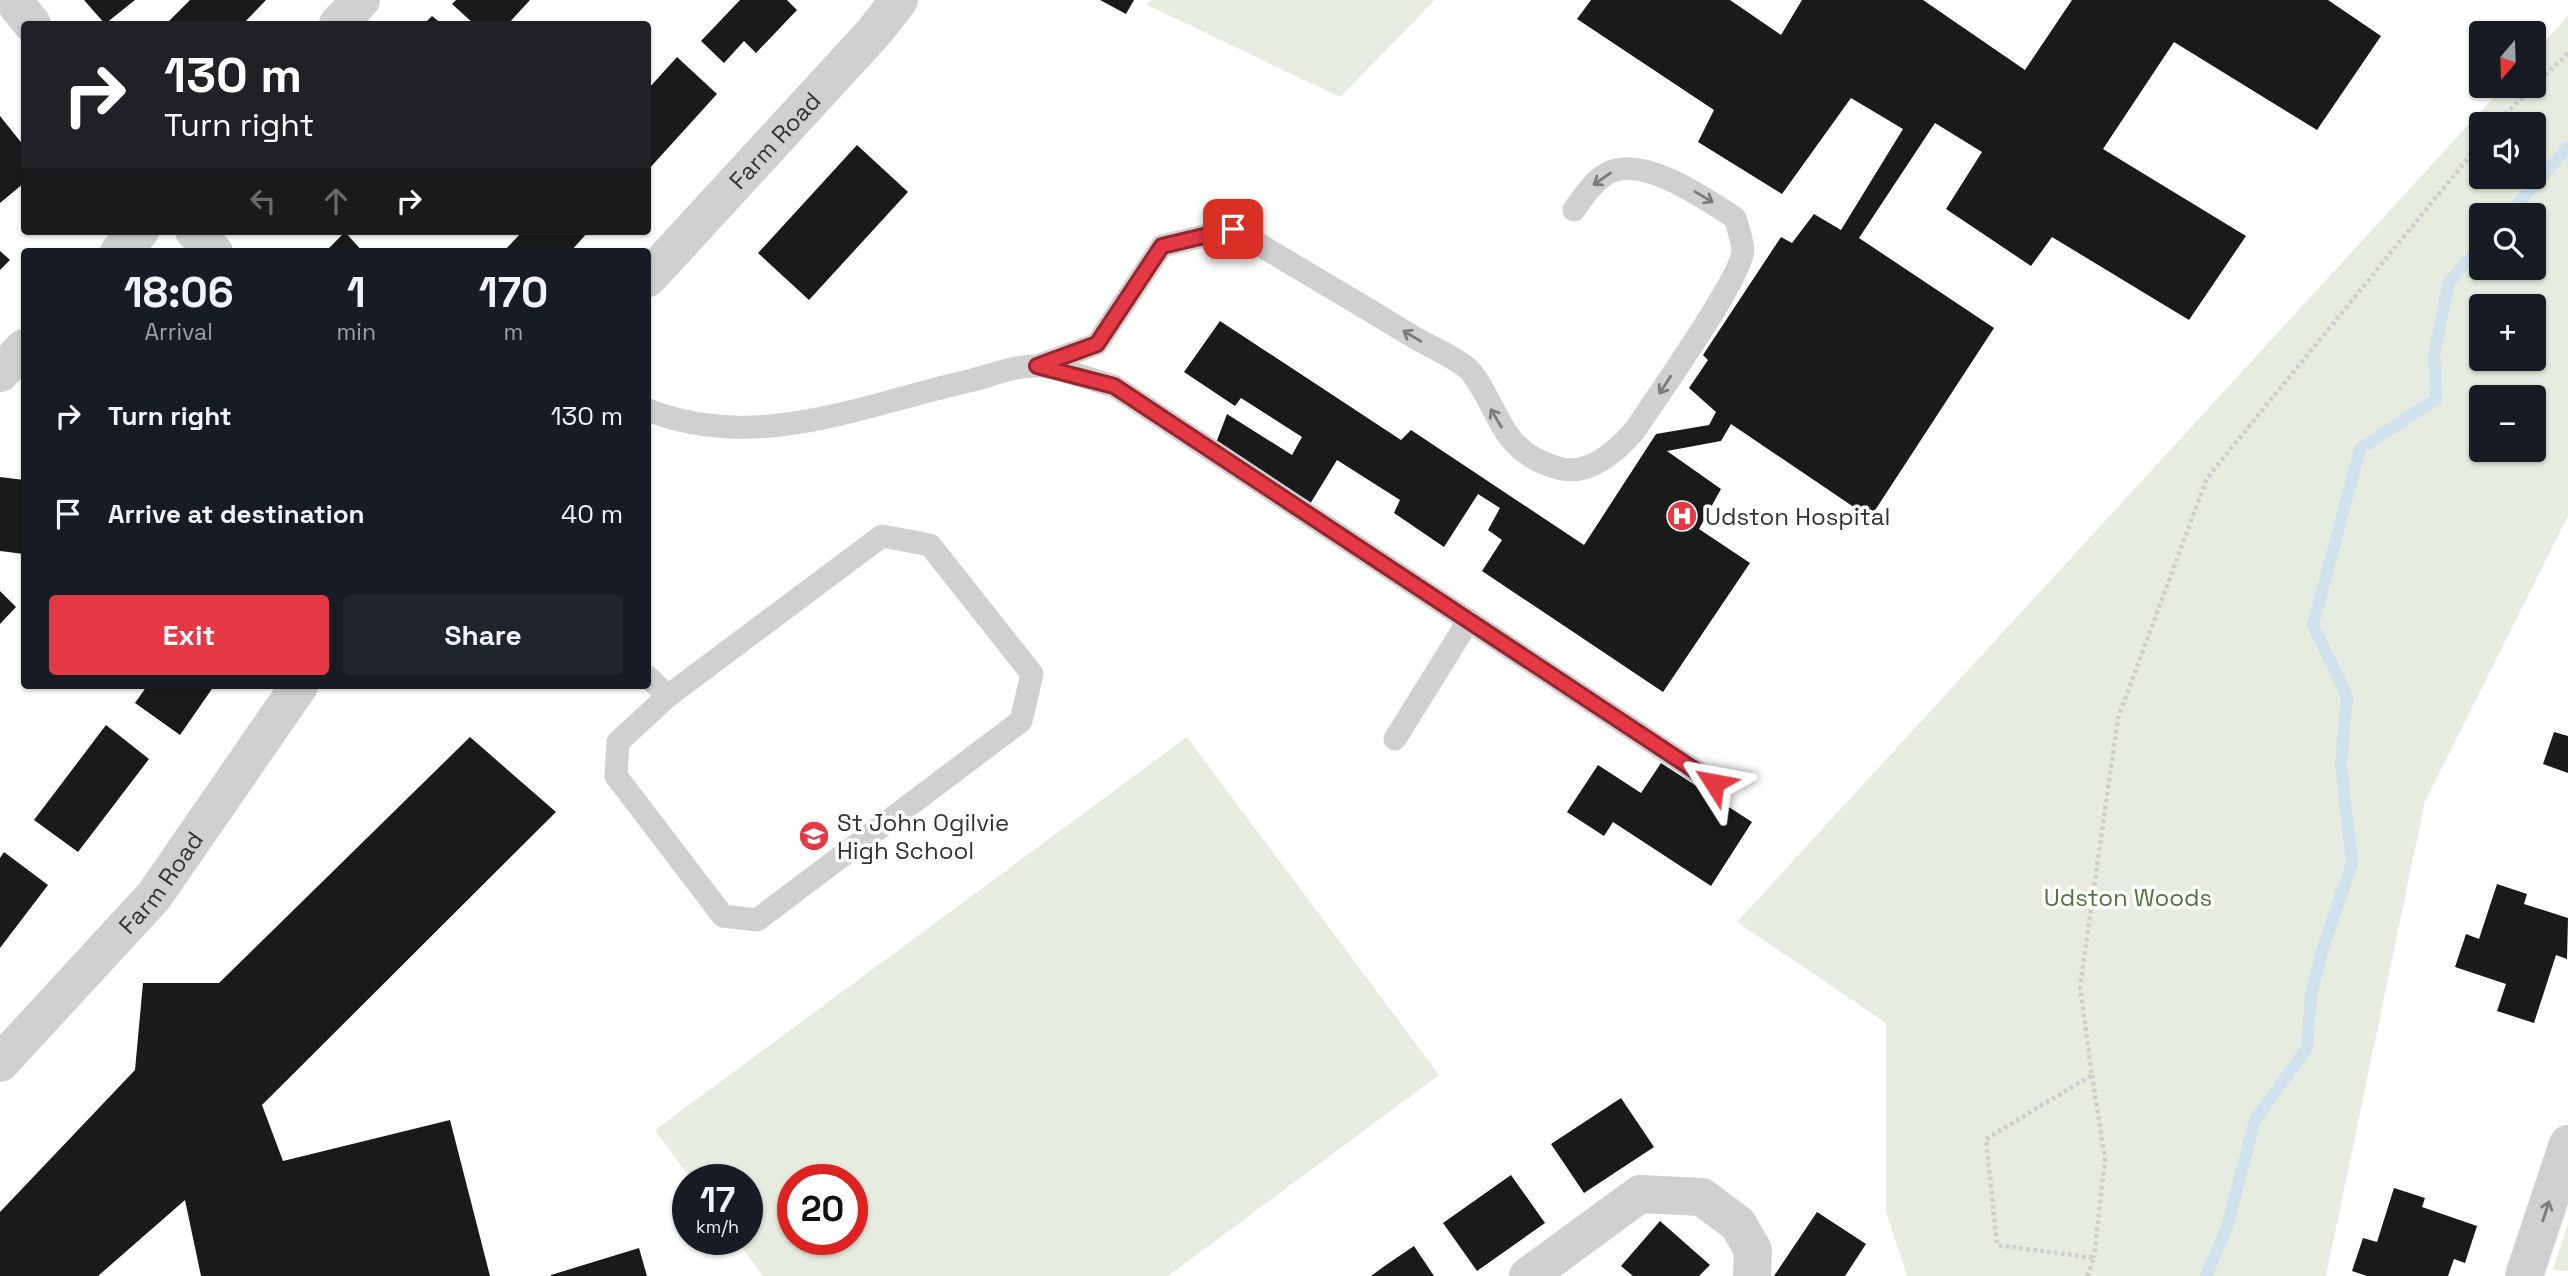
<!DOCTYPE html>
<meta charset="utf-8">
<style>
body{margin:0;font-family:"Space Grotesk",sans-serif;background:#20242c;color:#f1f3f6;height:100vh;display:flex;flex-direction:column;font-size:26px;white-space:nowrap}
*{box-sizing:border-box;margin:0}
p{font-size:23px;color:#9ea1a6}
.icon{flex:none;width:38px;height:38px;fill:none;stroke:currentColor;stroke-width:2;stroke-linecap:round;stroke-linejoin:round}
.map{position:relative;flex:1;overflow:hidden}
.sheet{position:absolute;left:21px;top:248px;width:630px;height:441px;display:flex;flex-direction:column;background:#171b24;border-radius:7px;box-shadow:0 2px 5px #0004}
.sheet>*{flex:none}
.hud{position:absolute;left:21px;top:21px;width:630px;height:214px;border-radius:7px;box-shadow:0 2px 5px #0004;background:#202124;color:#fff;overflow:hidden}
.needle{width:46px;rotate:199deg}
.tools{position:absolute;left:2469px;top:21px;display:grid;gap:14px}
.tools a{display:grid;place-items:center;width:77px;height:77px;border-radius:7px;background:#171b24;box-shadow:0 2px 5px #0004;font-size:35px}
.speed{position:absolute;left:672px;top:1164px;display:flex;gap:14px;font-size:35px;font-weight:700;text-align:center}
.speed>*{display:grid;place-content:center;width:91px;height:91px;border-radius:50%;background:#171b24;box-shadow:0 2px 5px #0004;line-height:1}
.speed small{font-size:18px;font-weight:400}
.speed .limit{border:10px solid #d22;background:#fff;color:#111}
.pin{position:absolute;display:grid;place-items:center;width:60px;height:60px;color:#fff;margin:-30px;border-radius:14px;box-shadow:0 4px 10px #0006}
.me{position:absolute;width:77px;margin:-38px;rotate:304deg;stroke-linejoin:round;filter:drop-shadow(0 0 5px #0008)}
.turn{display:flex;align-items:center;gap:24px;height:147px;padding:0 28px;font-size:32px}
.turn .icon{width:91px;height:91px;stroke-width:2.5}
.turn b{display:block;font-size:49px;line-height:60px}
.lanes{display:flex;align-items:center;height:66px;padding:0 28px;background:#0003;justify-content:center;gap:35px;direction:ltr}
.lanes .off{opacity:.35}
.eta{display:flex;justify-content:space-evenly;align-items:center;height:119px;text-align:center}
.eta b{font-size:42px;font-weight:800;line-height:49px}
.action{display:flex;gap:14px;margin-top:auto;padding:14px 28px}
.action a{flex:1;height:80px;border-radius:7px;background:#e63946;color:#fff;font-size:28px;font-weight:800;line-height:80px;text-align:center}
.action a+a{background:#20242c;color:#f1f3f6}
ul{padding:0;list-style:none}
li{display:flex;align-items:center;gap:21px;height:98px;padding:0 28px}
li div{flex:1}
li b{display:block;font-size:26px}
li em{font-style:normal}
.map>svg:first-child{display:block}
</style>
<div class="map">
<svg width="2568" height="1276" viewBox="0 0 2568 1276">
<rect width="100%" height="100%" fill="#fff"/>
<g fill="#e6ecdf" fill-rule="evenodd">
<path d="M1151 0H1435L1340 97 1147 5Z"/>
<path d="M2568 16V516L2425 801 2326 1276H1907L1886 1212V1023L1737 922 2504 86H2534V53ZM2482 124H2534V177H2482ZM2482 215H2534V268H2482ZM2482 306H2534V359H2482ZM2482 397H2534V450H2482Z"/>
<path d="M1187 737 1439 1075 1168 1276H763L736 1239H747V1180L691 1179 655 1130ZM793 1180H852V1239H793Z"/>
<path d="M2568 1223V1271L2553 1270Z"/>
</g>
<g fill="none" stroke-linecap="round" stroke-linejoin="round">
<g stroke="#cfe2ee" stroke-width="12">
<path d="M2508 215 2568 147"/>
<path d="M2206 1276 2227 1227 2255 1120 2307 1048 2311 996 2322 951 2352 863 2341 765 2347 696 2313 625 2360 449 2436 399 2434 354 2449 282 2482 245"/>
</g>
</g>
<g fill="#1a1a1a">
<path d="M84 0H135L105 24Z"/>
<path d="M190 0H266L243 24H166Z"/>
<path d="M456 0H530L508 24H474L452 4Z"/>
<path d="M740 0H787L797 10 756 53 744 41 724 63 701 41Z"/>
<path d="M1100 0H1134L1126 14Z"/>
<path d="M1591 0H1730L1781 35 1802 0H1923L2025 70 2072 0H2328L2381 36 2317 130 2174 42 2103 149 2246 236 2189 320 2052 237 2031 266 1946 209 1982 152 1935 123 1859 238 1994 328 1870 518 1731 424 1721 441 1667 451 1721 489 1699 529 1750 563 1663 692 1482 571 1502 540 1488 530 1500 508 1478 494 1444 547 1394 513 1400 500 1337 460 1310 504 1216 443 1227 414 1292 455 1302 437 1241 398 1235 406 1184 372 1220 321 1401 440 1411 430 1584 545 1656 434 1709 425 1716 412 1689 388 1708 360 1703 355 1781 237 1792 243 1814 214 1841 230 1903 129 1851 98 1782 194 1698 142 1714 110 1577 19Z"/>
<path d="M432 16 442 24H424Z"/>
<path d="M677 57 717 94 648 170V89Z"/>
<path d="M0 116 24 146V183L0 203Z"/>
<path d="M857 145 908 192 809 300 758 253Z"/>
<path d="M523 231H589L570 252H503Z"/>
<path d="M345 232 363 252H325Z"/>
<path d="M0 251 10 260 0 270Z"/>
<path d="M0 477 24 480V554L0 551Z"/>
<path d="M0 591 16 607 0 624Z"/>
<path d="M147 686H214L180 735 135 703Z"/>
<path d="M106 725 149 759 78 852 34 820Z"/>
<path d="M2554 732 2568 736V773L2543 764Z"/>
<path d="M470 737 556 812 262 1105 283 1161 450 1120 490 1276H201L185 1200 98 1276H0V1212L135 1070 143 983H219Z"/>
<path d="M1661 763 1752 822 1711 886 1613 822 1604 836 1567 812 1598 765 1641 793Z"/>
<path d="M4 852 48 885 0 948V858Z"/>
<path d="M2497 884 2527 894 2524 904 2568 918 2567 959 2556 955 2534 1023 2497 1011 2506 984 2455 967 2466 934 2479 939Z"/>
<path d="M1621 1098 1654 1147 1584 1193 1551 1144Z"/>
<path d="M1511 1175 1545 1223 1477 1271 1443 1223Z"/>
<path d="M2394 1188 2425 1198 2422 1207 2477 1226 2465 1263 2454 1259 2448 1276H2367L2352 1271 2363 1238 2377 1242Z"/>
<path d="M1817 1212 1866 1244 1845 1276H1774Z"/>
<path d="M1660 1221 1710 1265 1699 1276H1633L1621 1266Z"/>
<path d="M1414 1246 1434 1276H1371L1386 1265Z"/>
<path d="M639 1248 647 1276H551V1275Z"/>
</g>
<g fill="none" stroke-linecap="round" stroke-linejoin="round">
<g stroke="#cdcdcd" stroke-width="4.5" stroke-dasharray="3.5 3.5" stroke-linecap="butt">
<path d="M2495 124 2568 53"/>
<path d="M2092 1075 2105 1159 2094 1258"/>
<path d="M2087 1276 2094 1258 1997 1245 1986 1139 2092 1075 2080 987 2118 718 2207 478 2482 141"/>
</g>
<g stroke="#d0d0d0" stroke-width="23">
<path d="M1037 366 1097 344 1162 246 1233 229C1295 266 1356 302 1417 339 1431 347 1463 361 1472 373 1502 413 1499 451 1558 468 1589 477 1617 451 1635 430 1654 401 1743 276 1743 250 1742 239 1738 228 1735 218 1706 199 1641 153 1606 174 1592 183 1583 197 1574 210"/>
<path d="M648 410C757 453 862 405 969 381 990 376 1016 365 1037 366 1059 367 1092 380 1114 386L1714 783"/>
<path d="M882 536 930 545 1032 674 1021 721 757 920 723 916 616 776 618 742 668 696Z"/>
<path d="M648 677 668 696"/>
<path d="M1395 739 1469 620"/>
</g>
<g stroke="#d0d0d0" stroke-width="38">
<path d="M13 0 32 24"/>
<path d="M338 24 361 0"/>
<path d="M194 231 214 252"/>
<path d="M119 252 140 231"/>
<path id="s1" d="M648 278 875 31 899 0"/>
<path d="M0 373 24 348"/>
<path id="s2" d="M0 1063 154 896 299 686"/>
<path d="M1528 1276 1640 1194 1702 1197 1738 1224 1753 1250 1752 1276"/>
<path d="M2524 1276 2568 1144"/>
</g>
</g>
<defs><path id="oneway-shaft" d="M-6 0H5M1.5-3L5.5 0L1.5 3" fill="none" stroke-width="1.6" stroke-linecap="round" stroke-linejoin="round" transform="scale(1.75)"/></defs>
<g stroke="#7a7a7a">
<use href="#oneway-shaft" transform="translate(1602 179) rotate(145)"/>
<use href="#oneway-shaft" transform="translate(1704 197) rotate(31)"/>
<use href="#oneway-shaft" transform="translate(1412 336) rotate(-149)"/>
<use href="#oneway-shaft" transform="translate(1665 385) rotate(123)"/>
<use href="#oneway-shaft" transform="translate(1496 418) rotate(-121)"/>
<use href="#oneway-shaft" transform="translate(2546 1211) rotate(-72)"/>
</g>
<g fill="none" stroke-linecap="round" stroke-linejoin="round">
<g stroke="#96252e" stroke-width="18">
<path id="route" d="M1233 229 1162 246 1097 344 1037 366 1114 386 1714 783"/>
</g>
<use href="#route" stroke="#e63946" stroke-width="12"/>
</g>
<defs>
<g id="hospital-disc" transform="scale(1.575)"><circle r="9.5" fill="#e63946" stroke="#fff"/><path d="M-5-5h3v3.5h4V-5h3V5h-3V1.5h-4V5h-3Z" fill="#fff"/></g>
<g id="school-disc" transform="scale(1.575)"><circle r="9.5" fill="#e63946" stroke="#fff"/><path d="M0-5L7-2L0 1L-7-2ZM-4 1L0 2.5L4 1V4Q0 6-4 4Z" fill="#fff"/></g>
</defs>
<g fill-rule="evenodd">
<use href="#hospital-disc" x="1682" y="516"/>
<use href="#school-disc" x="814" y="836"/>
</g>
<g text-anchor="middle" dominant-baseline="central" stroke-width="7" stroke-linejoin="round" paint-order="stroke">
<g font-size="24" fill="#333" stroke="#fff">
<text stroke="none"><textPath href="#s1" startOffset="187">Farm Road</textPath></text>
<text stroke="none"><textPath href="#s2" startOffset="242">Farm Road</textPath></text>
</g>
<g font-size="24" fill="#333" stroke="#fff" text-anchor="start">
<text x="1705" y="516">Udston Hospital</text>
<text x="837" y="822">St John Ogilvie<tspan x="837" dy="28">High School</tspan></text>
</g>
<g font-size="24" fill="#56703f" stroke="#fff">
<text x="2128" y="897">Udston Woods</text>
</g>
</g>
</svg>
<div class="tools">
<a><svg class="needle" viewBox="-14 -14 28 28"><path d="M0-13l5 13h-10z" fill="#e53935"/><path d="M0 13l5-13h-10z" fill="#9ea1a6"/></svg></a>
<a><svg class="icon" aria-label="sound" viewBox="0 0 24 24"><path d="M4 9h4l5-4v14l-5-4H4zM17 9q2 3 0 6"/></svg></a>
<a><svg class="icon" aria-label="search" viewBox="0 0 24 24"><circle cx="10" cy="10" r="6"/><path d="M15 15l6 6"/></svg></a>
<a>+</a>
<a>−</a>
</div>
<div class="speed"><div>17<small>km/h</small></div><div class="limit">20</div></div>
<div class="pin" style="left:1233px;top:229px;background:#d93025"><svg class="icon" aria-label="arrive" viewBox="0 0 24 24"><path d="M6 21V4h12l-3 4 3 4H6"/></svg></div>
<svg class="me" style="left:1714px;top:783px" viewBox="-20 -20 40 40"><path d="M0-17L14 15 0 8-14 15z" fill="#e63946" stroke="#fff" stroke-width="4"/></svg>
<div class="hud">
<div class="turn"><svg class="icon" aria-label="right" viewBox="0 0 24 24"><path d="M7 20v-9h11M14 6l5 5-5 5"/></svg><div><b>130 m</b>Turn right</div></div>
<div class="lanes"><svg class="icon off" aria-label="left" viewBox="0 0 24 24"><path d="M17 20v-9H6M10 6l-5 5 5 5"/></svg><svg class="icon off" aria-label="ahead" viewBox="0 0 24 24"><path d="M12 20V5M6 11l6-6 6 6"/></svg><svg class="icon" aria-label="right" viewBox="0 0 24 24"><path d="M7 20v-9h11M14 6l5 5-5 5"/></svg></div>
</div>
<section class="sheet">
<div class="eta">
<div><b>18:06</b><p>Arrival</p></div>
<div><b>1</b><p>min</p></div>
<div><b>170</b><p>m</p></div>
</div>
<ul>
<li><svg class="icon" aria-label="right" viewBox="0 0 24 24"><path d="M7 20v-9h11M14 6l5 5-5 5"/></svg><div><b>Turn right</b></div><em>130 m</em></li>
<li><svg class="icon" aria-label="arrive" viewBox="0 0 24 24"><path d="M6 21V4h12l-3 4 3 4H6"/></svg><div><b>Arrive at destination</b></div><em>40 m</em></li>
</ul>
<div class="action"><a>Exit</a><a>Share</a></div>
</section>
</div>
